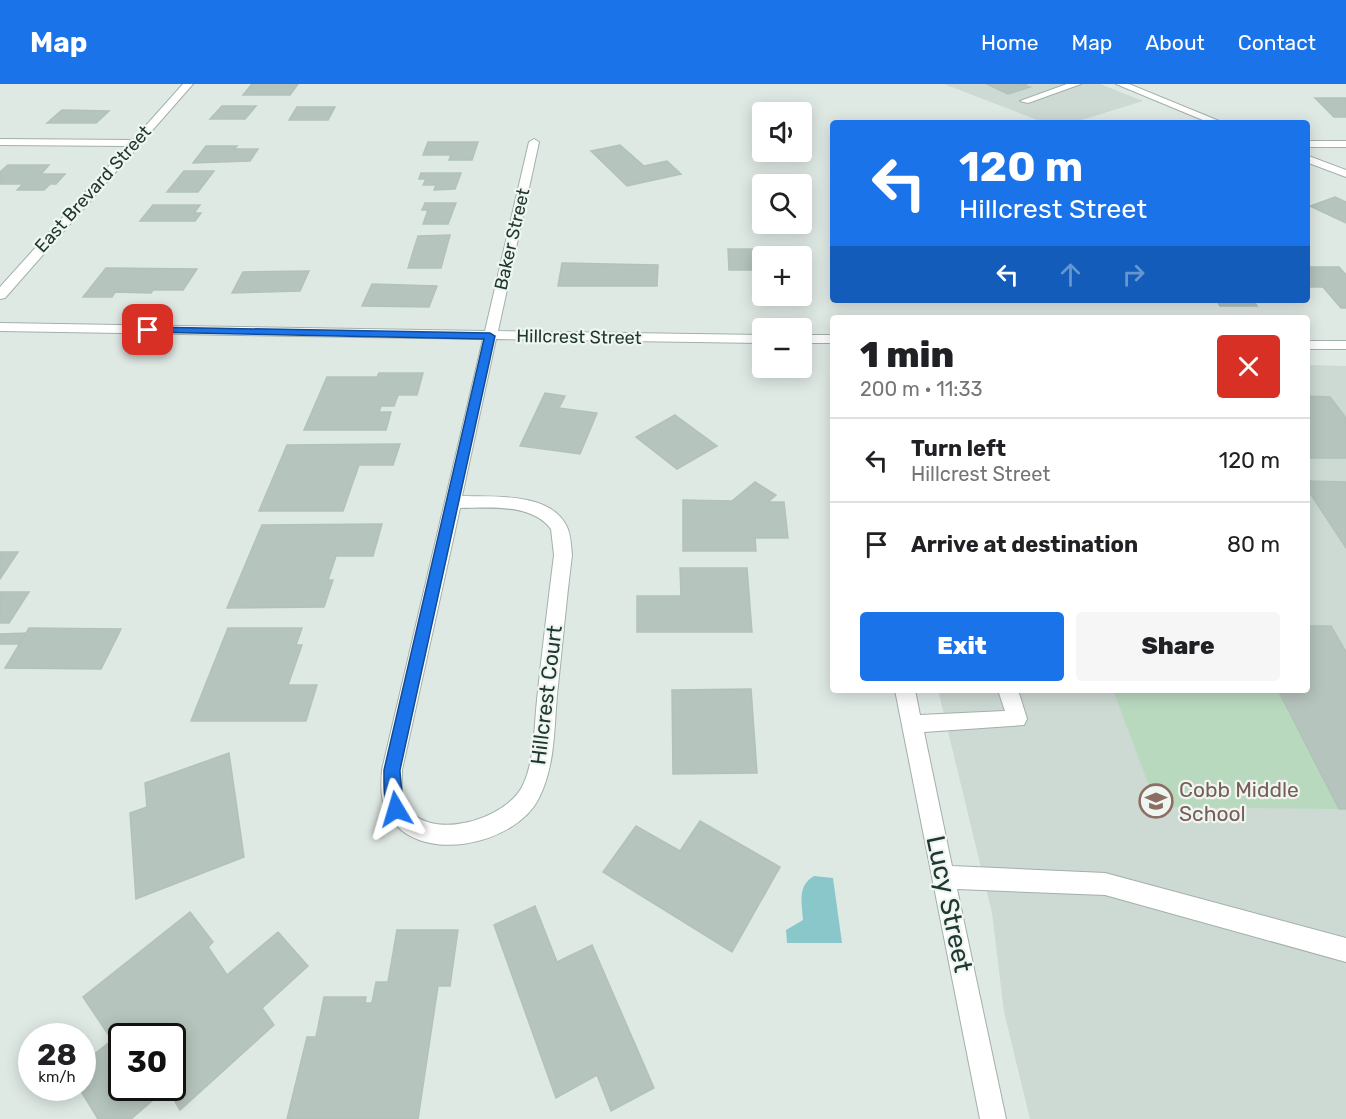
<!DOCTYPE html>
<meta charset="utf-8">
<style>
body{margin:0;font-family:Rubik,sans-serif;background:#f6f6f6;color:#202124;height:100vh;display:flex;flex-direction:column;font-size:22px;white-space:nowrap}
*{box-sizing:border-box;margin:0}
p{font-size:20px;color:#757577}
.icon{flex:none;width:33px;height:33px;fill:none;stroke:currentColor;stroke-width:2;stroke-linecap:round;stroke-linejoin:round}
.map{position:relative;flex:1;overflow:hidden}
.drawer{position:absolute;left:830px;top:231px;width:480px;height:378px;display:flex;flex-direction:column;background:#fff;border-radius:6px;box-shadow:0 3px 15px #0003}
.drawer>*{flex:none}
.banner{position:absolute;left:830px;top:36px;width:480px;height:183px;border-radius:6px;box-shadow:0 3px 15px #0003;background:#1a73e8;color:#fff;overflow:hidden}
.controls{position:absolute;left:752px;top:18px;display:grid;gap:12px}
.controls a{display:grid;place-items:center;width:60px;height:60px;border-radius:6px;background:#fff;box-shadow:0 3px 15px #0003;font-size:30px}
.speed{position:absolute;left:18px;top:939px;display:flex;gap:12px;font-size:30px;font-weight:700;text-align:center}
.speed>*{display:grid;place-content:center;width:78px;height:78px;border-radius:50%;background:#fff;box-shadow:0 3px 15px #0003;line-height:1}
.speed small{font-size:15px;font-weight:400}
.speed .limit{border:3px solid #111;border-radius:9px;background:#fff;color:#111}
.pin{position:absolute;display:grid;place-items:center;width:51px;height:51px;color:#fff;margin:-26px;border-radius:12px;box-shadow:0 3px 9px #0006}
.me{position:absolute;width:66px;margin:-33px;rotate:353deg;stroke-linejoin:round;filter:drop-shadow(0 0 4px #0008)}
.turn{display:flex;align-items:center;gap:21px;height:126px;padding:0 30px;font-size:27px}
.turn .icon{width:78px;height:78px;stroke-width:2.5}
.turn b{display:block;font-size:42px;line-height:51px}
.lanes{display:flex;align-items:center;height:57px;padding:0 30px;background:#0003;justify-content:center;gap:30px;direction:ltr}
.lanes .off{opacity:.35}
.round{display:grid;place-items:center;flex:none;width:63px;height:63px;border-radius:6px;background:#f6f6f6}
.overview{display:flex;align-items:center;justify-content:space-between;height:102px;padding:0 30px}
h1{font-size:36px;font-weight:800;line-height:45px}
.button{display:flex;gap:12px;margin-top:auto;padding:12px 30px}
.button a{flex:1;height:69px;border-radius:6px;background:#1a73e8;color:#fff;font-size:24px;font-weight:800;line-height:69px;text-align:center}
.button a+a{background:#f6f6f6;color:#202124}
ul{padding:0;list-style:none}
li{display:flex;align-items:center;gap:18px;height:84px;padding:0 30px;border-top:2px solid #e0e0e0}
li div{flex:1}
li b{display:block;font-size:22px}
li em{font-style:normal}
header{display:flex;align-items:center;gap:36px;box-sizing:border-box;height:84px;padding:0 30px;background:#1a73e8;color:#fff}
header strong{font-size:28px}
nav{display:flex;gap:33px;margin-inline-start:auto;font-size:21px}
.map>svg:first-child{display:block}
</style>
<header>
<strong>Map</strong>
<nav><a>Home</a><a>Map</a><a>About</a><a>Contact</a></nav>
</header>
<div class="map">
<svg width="1346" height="1035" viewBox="0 0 1346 1035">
<rect width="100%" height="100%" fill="#dfe9e4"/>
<g fill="#cdd9d3">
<path d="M944 0H1100L1143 17 1072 39H1045Z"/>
<path d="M1307 281 1346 282V1035H1030L1004 928 992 829 938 606H1306Z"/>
</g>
<path fill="#b9d9bf" d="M1113 606H1278L1339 725 1157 723Z"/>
<path fill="#8ac7cb" d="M814 792 833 794 842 859H787L786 846 803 836C802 818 797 802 814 792Z"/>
<g fill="#b5c4bc" stroke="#b2c2ba" stroke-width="1.5" fill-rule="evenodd">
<path d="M252 0H298L290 11H243Z"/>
<path d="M987 0H1027L1024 1 1030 3 1008 10Z"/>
<path d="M1315 14H1346V33H1334Z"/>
<path d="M222 22H256L245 35H210Z"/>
<path d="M297 23H335L328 36H289Z"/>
<path d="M62 26 109 27 96 39H47Z"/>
<path d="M428 58H478L472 76H449L451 71H423Z"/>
<path d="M620 61 644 82 667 77 681 90 627 102 591 67Z"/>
<path d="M206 62H237L234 65H258L250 77 193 79Z"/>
<path d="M8 81H49L41 90H65L56 100H50L44 106H17L23 100H0V88Z"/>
<path d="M184 87H214L198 108H167Z"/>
<path d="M421 89H461L455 105 434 106 436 101H423L426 95H419Z"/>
<path d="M1335 113 1346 118V139L1310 122Z"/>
<path d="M425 119H456L448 140H423L428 126H422Z"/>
<path d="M153 121H200L194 129H201L195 137H140Z"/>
<path d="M450 151 441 184H408L418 152Z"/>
<path d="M728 165H780L781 172H762V186H729Z"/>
<path d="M562 179 658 181 657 202H558Z"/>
<path d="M1306 183H1339L1346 191V224H1341L1323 203H1306Z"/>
<path d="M106 184 197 185 183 206H153L151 209 115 208 112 213H83Z"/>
<path d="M309 187 300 207 232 209 243 188Z"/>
<path d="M372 200 437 202 429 223 362 222Z"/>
<path d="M1216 216H1253L1257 222H1220Z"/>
<path d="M379 289H423L417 311H398L394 322H381L379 328H391L386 346H304L327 293H377Z"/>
<path d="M545 309 565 312 559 324 597 329 580 370 520 362Z"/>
<path d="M1306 312 1330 313 1346 334V374H1306Z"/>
<path d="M675 331 717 362 677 385 636 353Z"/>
<path d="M400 360 393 381H359L343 427H259L287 361Z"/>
<path d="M1306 397 1346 398V464L1306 403Z"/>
<path d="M755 398 776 411 768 418H784L788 454H755L756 467H683V416L732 417Z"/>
<path d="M382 440 373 472H336L328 496H333L324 523 227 524 262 441Z"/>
<path d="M0 468H18L0 495Z"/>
<path d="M680 484H747L752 548H637V512H681Z"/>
<path d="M0 508H29L9 539H0Z"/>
<path d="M1306 542H1331L1346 568V725H1339L1278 606H1306Z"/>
<path d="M29 544 121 545 101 585 5 584Z"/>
<path d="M228 544H302L296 561H302L288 601H317L306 637H191Z"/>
<path d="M26 549 19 560H0V550Z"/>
<path d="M751 605 757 689 673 690 672 606Z"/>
<path d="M229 669 244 773 136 815 130 729 147 723 145 699Z"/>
<path d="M700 737 780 783 732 868 603 788 636 742 680 767Z"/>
<path d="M535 822 557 878 592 861 654 1004 611 1027 597 991 556 1014 494 841Z"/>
<path d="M190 828 213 858 208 863 227 891 278 848 308 882 262 924 274 941 180 1026 167 1004 131 1035H98L79 1004H82V980L112 956 83 913ZM122 952H172V1004H122Z"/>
<path d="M397 846H458L450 902H438L418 1035H287L307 953H316L324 913H366L365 919H372L376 898H388Z"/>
</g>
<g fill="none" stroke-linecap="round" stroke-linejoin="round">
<g stroke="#a2b0aa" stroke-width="2">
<g id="minor">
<path d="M183 0H193L5 214 0 215V203L127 62 0 61V55L133 56Z"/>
<path d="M1067 0H1081L1028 19 1020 17Z"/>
<path d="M1116 0H1129L1224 39H1210Z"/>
<path d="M534 55 539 58 498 247 762 251V259L496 255 462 412C494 413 551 408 567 443 571 451 571 462 572 471 566 518 562 565 557 611 554 646 555 682 539 714 516 761 417 783 388 730 380 716 381 702 382 686L483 255 0 247V239L485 247 529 58ZM460 424C490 424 531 419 551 445L554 471C548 519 542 567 537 616 534 643 535 675 523 701 507 736 424 761 404 718 400 709 402 696 402 686Z"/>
<rect x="1306" y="57" width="40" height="6"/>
<path d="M1306 71 1346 86V93L1306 78Z"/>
<rect x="801" y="251" width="31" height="8"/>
<rect x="1306" y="257" width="40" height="8"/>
<path d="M895 606H915L920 631 1005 627 998 606H1018L1027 635 1024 641 924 648 952 782 1105 789 1346 854V878L1105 811 957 805 1006 1035H980Z"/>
</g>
</g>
<use href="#minor" fill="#fff" fill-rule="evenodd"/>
</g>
<path fill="#1a73e8" stroke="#114b97" stroke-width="1.5" d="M148 243 490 249 495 252 400 686C400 697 405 722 401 730L396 733 390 730C383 716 384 701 384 686L484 255 144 248V244Z"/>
<defs>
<g id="school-ring" transform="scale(1.725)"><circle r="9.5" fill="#eff6f2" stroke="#8d6e63" stroke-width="1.5"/><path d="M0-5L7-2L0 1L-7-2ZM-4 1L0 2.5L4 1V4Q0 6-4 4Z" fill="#8d6e63"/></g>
</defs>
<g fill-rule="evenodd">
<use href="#school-ring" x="1156" y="717"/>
</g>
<g text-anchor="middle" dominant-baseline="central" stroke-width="4.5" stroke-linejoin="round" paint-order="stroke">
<g font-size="18" fill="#213830" stroke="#eff6f2">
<text transform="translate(93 105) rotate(-48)">East Brevard Street</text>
<text transform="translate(512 155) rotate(-77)">Baker Street</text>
<text transform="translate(579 253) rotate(1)">Hillcrest Street</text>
</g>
<g font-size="21" fill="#213830" stroke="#eff6f2">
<text transform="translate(546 611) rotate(-83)">Hillcrest Court</text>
</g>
<g font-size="21" fill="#785e54" stroke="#eff6f2" text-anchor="start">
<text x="1179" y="705">Cobb Middle<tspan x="1179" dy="24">School</tspan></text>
</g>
<g font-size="26" fill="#213830" stroke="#eff6f2">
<text transform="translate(949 820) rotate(78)">Lucy Street</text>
</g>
</g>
</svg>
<div class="controls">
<a><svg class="icon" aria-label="sound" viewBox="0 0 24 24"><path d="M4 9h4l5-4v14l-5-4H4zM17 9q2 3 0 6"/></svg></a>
<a><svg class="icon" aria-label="search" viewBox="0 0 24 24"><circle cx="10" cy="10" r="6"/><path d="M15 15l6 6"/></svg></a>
<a>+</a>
<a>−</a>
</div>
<div class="speed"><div>28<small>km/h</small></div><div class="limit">30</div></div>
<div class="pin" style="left:148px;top:246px;background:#d93025"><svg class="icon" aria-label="arrive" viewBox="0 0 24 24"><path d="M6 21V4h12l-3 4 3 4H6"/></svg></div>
<svg class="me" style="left:396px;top:725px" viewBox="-20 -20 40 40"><path d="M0-17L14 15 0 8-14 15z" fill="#1a73e8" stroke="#fff" stroke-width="4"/></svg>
<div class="banner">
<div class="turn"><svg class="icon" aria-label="left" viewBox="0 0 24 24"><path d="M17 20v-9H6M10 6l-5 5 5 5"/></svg><div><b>120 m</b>Hillcrest Street</div></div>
<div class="lanes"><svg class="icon" aria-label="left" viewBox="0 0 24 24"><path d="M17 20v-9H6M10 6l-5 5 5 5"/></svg><svg class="icon off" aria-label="ahead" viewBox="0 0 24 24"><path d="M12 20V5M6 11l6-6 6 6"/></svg><svg class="icon off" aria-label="right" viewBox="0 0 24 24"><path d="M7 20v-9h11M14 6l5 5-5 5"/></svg></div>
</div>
<section class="drawer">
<div class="overview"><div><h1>1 min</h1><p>200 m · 11:33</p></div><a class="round" style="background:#d93025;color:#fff"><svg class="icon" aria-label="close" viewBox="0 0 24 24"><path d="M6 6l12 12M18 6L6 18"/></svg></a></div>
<ul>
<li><svg class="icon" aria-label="left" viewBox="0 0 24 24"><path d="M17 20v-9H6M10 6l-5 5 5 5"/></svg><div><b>Turn left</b><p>Hillcrest Street</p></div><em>120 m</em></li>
<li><svg class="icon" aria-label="arrive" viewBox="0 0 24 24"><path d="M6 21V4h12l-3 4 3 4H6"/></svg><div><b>Arrive at destination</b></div><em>80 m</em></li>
</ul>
<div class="button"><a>Exit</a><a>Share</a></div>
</section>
</div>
